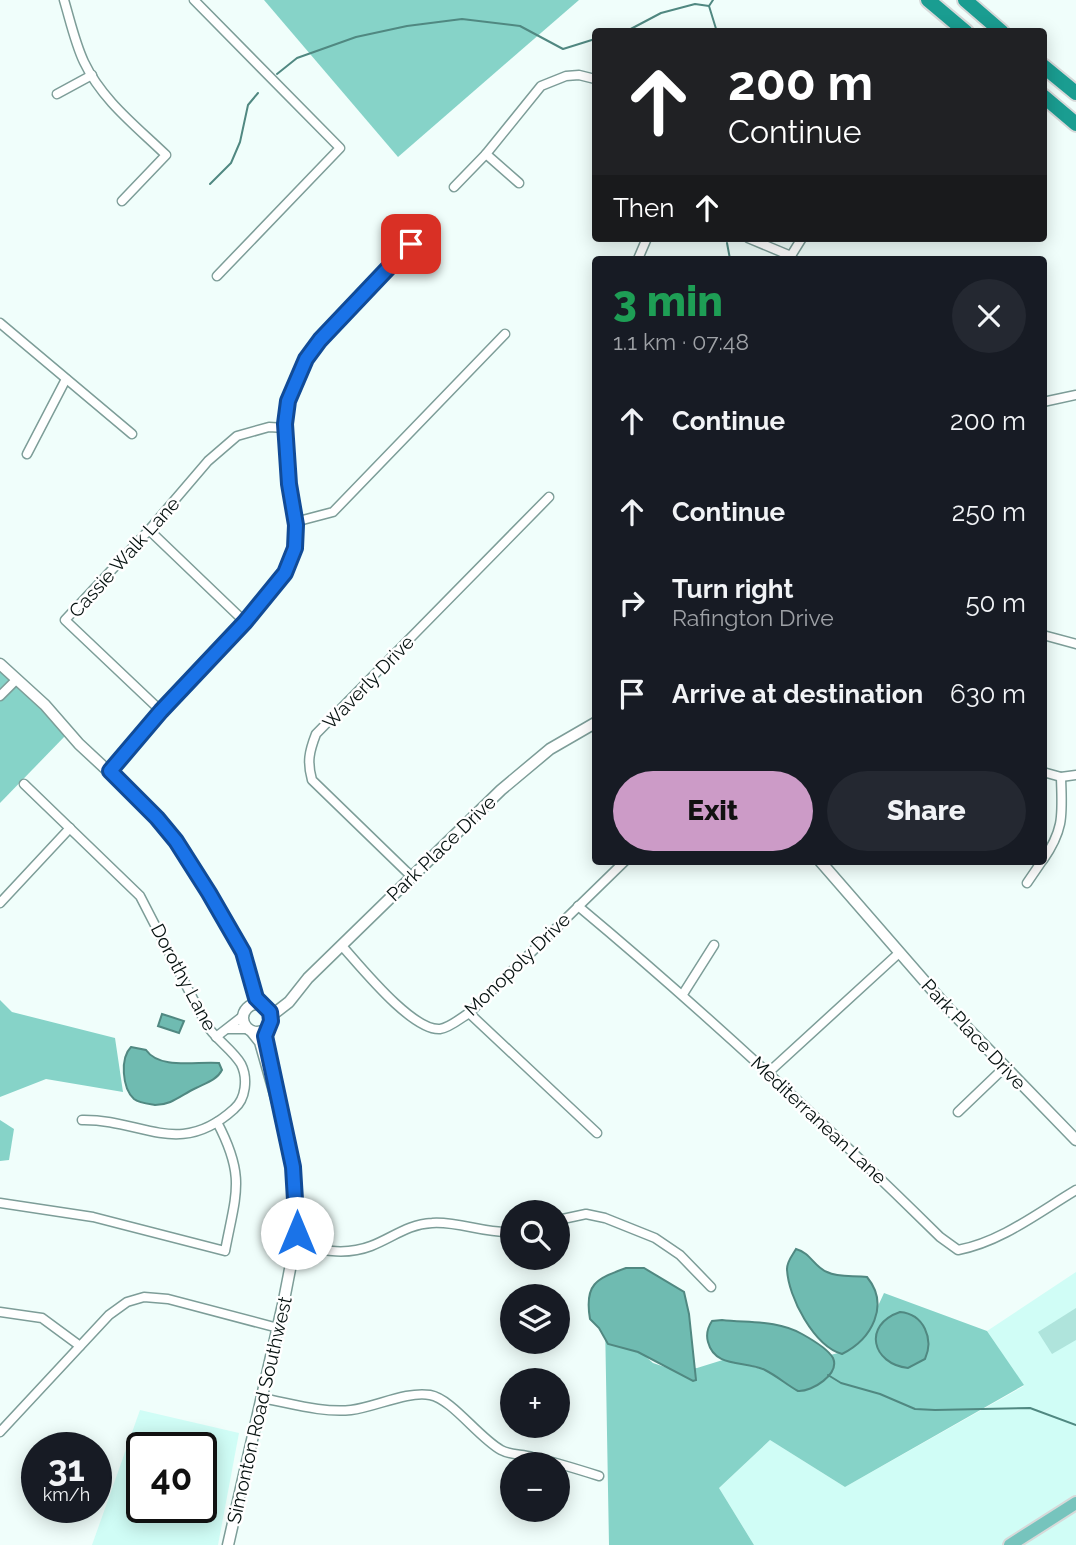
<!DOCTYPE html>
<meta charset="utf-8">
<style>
body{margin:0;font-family:Raleway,sans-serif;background:#242831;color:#f1f3f6;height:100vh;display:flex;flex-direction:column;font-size:26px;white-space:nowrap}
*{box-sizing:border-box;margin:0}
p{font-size:23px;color:#9ea1a6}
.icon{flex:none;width:38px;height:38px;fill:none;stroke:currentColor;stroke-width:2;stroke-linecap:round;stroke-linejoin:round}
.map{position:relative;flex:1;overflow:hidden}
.side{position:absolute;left:592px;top:256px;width:455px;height:609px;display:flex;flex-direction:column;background:#171b24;border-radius:7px;box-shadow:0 4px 18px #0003}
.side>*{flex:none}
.hud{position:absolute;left:592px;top:28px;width:455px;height:214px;border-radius:7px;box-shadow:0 4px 18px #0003;background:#202124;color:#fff;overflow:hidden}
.tools{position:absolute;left:500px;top:1200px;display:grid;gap:14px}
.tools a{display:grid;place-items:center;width:70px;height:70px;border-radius:50%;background:#171b24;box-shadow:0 4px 18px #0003;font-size:35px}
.speed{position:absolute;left:21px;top:1432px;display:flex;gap:14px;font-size:35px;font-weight:700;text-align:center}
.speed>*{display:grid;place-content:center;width:91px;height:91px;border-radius:50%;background:#171b24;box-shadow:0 4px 18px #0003;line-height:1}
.speed small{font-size:18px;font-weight:400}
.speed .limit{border:4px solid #111;border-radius:10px;background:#fff;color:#111}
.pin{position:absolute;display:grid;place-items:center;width:60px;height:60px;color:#fff;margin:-30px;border-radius:14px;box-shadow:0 4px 10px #0006}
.me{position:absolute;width:77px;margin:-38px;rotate:0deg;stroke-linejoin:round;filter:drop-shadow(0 0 5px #0008)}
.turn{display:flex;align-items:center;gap:24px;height:147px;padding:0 21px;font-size:32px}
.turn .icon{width:91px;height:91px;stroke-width:2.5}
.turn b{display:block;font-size:49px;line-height:60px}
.then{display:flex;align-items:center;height:66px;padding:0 21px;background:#0003;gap:14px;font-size:26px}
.round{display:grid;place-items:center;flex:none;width:74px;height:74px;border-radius:37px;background:#242831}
.overview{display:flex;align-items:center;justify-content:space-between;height:119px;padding:0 21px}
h1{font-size:42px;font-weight:800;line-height:52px;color:#1e9e55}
.primary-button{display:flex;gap:14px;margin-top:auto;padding:14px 21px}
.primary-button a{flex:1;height:80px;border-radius:42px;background:#cc9bc7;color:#111;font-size:28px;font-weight:800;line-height:80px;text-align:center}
.primary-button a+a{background:#242831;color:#f1f3f6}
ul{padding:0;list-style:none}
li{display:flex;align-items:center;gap:21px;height:91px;padding:0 21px}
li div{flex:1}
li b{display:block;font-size:26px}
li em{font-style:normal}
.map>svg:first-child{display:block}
</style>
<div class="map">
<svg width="1076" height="1545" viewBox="0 0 1076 1545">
<rect width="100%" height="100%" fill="#f0fefb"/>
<g fill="#d0fdf6" fill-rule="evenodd">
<path d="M1076 1272V1545H754L719 1488 770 1440 845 1487 1024 1386 987 1331Z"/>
<path d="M140 1410 239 1433 218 1545H92ZM142 1447H201V1507H142Z"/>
</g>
<path fill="#afe4dc" d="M1076 1308V1340L1052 1354 1038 1332Z"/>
<g fill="#86d3c8">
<path d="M264 0H579L398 157Z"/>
<path d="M0 668 47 713 66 735 0 803Z"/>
<path d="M0 1000 12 1012 115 1038 123 1092 46 1079 0 1097Z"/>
<path d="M0 1120 14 1129 9 1160 0 1161Z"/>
<path d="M884 1293 987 1331 1024 1385 845 1487 770 1440 719 1488 754 1545H609L605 1321 653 1363 674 1370 697 1368 726 1359 768 1371 842 1352 867 1330Z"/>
</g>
<g fill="#6fbbb1" stroke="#508881" stroke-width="2">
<path d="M162 1014 184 1021 179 1033 158 1026Z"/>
<path d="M131 1047 146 1050C160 1070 197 1061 219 1063L222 1070C217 1080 206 1083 196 1088 181 1095 172 1105 155 1105 149 1104 139 1103 134 1099 122 1088 120 1058 131 1047Z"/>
<path d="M796 1249C811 1253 814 1267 827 1272 839 1278 854 1275 867 1277 890 1305 872 1339 842 1354 814 1346 788 1297 787 1269 787 1261 792 1256 796 1249Z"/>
<path d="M626 1268H644L684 1292 689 1314 696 1380 693 1381 638 1352 608 1344 599 1328 590 1319C584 1284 596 1279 626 1268Z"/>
<path d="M900 1312C924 1314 934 1339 925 1359L908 1368C872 1364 862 1325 900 1312Z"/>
<path d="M722 1320C750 1323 777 1320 802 1334 811 1339 828 1349 833 1358 840 1374 812 1392 798 1391 787 1385 777 1376 765 1370 746 1360 715 1369 708 1342 706 1335 708 1327 712 1321Z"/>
</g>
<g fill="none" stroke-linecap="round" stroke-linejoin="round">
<g stroke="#508881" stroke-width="2">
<path d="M709 6 717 32"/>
<path d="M625 32 661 13 695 4 709 6 713 0"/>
<path d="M277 74 297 58 356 37 407 26 462 19 520 26 563 49 595 39"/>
<path d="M210 184 231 163 240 142 248 105 258 93"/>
<path d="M727 243 730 259"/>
<path d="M593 447 595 435"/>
<path d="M828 1375 841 1383 880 1394 915 1409 935 1410 1030 1408 1076 1425"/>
</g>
<g stroke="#7d9d98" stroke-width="11">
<g id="minor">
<path d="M64 0C70 20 75 43 84 62 102 100 136 126 166 155L122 201"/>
<path d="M194 0 340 148 217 276"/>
<path d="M57 94 92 75"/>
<path d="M486 154 519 183"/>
<path d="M454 187 486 154 541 86 566 76 579 75 595 79"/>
<path d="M748 238 791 256"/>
<path d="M638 259 647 238"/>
<path d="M789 259 802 238"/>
<path d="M0 323 132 434"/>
<path d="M1043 402 1076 395"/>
<path d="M27 454 66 379"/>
<path d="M295 522 333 512 505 334"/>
<path d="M149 530 245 622"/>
<path d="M1043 635 1076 644"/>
<path d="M0 696 16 680"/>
<path d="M161 711 65 620 149 530 208 461 237 436 269 427 285 428"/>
<path d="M110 771 161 711 245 622 285 573 295 548 296 525 289 484 285 424 288 401 306 359 320 340 411 244"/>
<path d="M1043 772 1061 777 1076 775"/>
<path d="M24 784 140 896 206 1024C215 1039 232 1049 241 1064 248 1078 246 1099 234 1109 179 1159 142 1119 82 1120"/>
<path d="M1043 860C1065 828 1062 814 1061 777"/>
<path d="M411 876 312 780C307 762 309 752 316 734L549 497"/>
<path d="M1027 883 1042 861"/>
<path d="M0 903 70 828"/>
<path d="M578 906C704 1011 823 1122 940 1237L958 1250C1001 1242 1039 1212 1076 1190"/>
<path d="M342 946C361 967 412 1031 440 1029 449 1028 461 1018 469 1013L625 861"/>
<path d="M683 994 714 945"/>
<path d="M469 1013 597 1133"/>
<path d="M228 1029H248"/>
<path d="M216 1037 243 1016"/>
<path d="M769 1072 899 953"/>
<path d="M958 1112 1004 1068"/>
<path d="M0 1203 93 1217 225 1251C236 1193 246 1177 217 1122"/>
<path d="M558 1220 586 1214 605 1218 655 1238 680 1255 711 1287"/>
<path d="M295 1245C321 1250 345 1256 371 1246 392 1238 408 1224 432 1223 459 1221 485 1234 513 1232"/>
<path d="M0 1312 42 1318 80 1346"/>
<path d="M261 1398C290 1403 321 1413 351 1410 376 1407 406 1391 430 1395 452 1399 478 1437 501 1450 510 1455 522 1454 532 1457 555 1462 577 1469 599 1476"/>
<path d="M0 1432 109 1315 127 1302 144 1297 168 1299 278 1328"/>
</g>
</g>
<g stroke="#7d9d98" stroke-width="13">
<g id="tertiary">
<path d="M0 664 45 705 79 744 150 810 176 841 239 945 259 1004"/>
<path d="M820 861 947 1007 1076 1140"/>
<circle cx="257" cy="1018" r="14"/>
<path d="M271 1016 289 1002 308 978 501 790 550 749 595 723"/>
<path d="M228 1545 284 1300 297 1233 296 1193 290 1147 260 1042 252 1032"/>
</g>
</g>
<g stroke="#d7d9d9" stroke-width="16">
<path id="primary" d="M1010 1545 1076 1503"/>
</g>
<g stroke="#d7d9d9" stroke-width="18">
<g id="motorway">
<path d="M928 0 966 32"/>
<path d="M965 0 1002 32"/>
<path d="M1043 66 1076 93"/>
<path d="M1043 96 1076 124"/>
</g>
</g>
<use href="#minor" stroke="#fff" stroke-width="8"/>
<use href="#tertiary" stroke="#fff" stroke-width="10"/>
<use href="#primary" stroke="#76c4bd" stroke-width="12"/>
<use href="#motorway" stroke="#1a9d91" stroke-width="14"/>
</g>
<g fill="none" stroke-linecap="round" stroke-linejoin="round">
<g stroke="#114b97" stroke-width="18">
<path id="route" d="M297 1233 293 1167 265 1036 271 1021 270 1012 256 998 243 952 209 893 176 841 157 818 110 771 161 711 245 622 285 573 295 548 296 525 289 484 285 424 288 401 306 359 320 340 411 244"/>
</g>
<use href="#route" stroke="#1a73e8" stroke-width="12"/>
</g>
<g text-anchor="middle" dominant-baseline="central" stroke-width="5" stroke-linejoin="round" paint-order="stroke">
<g font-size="19" fill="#061210" stroke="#fff">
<text transform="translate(124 557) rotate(-48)">Cassie Walk Lane</text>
<text transform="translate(368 682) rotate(-46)">Waverly Drive</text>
<text transform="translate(441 848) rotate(-44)">Park Place Drive</text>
<text transform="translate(517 964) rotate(-44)">Monopoly Drive</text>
<text transform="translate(184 977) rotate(62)">Dorothy Lane</text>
<text transform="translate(974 1034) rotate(47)">Park Place Drive</text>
<text transform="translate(819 1120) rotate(43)">Mediterranean Lane</text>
<text transform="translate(259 1410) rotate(-77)">Simonton Road Southwest</text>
</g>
</g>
</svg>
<div class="tools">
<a><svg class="icon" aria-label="search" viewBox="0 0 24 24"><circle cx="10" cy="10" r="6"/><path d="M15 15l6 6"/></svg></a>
<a><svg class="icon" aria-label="layers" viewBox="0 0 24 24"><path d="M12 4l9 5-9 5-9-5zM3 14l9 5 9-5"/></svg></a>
<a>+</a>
<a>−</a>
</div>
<div class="speed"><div>31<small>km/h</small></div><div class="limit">40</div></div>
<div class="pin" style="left:411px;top:244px;background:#d93025"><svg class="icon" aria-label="arrive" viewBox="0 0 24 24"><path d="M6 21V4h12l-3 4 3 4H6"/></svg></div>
<svg class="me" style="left:297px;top:1233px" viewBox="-20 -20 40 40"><circle r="19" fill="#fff"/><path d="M0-13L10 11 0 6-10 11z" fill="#1a73e8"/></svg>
<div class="hud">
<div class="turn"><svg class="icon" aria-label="ahead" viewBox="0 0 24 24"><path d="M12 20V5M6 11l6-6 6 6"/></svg><div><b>200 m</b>Continue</div></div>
<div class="then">Then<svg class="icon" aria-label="ahead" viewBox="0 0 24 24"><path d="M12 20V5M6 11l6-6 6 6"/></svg></div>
</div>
<section class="side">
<div class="overview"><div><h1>3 min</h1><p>1.1 km · 07:48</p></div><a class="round"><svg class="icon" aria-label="close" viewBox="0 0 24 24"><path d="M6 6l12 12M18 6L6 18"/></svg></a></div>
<ul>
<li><svg class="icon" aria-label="ahead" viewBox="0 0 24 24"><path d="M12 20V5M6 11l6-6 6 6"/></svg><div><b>Continue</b></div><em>200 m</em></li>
<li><svg class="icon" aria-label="ahead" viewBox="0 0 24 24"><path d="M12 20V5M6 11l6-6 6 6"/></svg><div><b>Continue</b></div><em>250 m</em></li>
<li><svg class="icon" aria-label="right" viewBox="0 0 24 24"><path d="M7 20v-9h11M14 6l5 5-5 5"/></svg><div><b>Turn right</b><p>Rafington Drive</p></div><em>50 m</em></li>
<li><svg class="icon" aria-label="arrive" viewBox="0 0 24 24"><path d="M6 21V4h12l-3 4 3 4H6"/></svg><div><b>Arrive at destination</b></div><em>630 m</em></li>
</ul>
<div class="primary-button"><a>Exit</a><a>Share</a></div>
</section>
</div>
